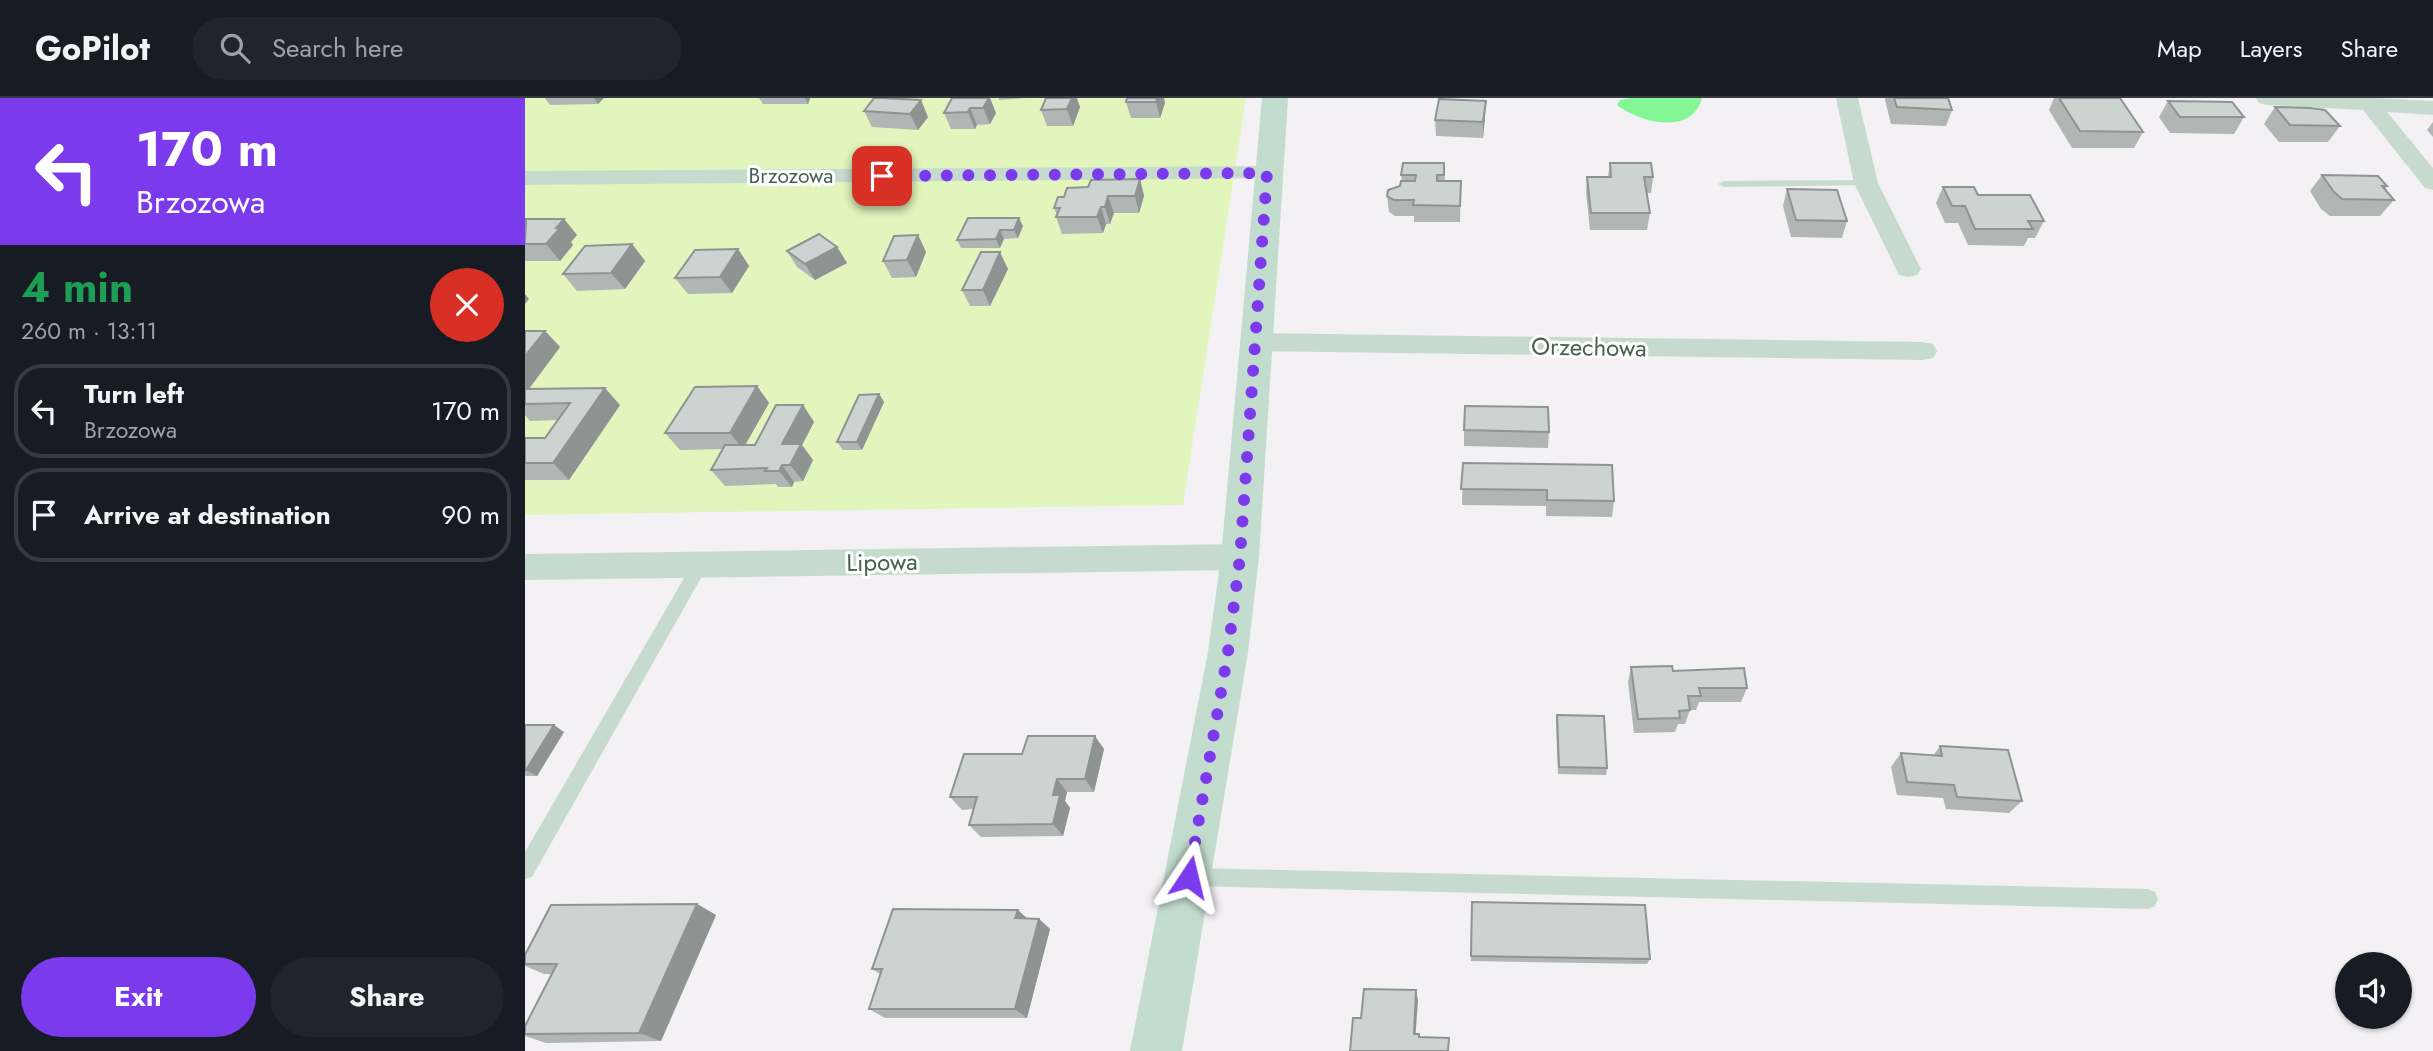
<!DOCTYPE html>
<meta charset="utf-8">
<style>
body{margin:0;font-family:Jost,sans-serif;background:#20242c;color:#f1f3f6;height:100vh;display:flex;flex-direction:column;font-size:26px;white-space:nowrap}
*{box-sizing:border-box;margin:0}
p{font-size:23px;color:#9ea1a6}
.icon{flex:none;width:38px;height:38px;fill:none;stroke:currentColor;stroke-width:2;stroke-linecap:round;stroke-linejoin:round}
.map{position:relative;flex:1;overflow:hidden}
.panel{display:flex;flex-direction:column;background:#171b24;width:525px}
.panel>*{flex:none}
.banner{background:#7c3aed;color:#fff;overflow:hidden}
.controls{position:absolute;left:1810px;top:854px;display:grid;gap:14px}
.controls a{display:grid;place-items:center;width:77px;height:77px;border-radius:50%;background:#171b24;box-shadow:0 2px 5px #0004;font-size:35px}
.pin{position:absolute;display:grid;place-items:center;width:60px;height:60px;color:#fff;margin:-30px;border-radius:14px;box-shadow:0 4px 10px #0006}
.me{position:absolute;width:77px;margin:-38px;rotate:10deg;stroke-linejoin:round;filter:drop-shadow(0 0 5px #0008)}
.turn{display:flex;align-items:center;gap:24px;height:147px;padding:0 21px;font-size:32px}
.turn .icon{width:91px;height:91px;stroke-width:2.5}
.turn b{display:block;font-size:49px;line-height:60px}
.round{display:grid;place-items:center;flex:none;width:74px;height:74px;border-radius:37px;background:#20242c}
.headline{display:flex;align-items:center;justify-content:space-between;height:119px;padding:0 21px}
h1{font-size:42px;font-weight:700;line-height:52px;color:#1e9e55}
.action{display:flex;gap:14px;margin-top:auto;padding:14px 21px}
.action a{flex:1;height:80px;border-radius:42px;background:#7c3aed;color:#fff;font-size:28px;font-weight:700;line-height:80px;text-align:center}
.action a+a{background:#20242c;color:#f1f3f6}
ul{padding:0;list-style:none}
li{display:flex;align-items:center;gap:21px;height:94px;margin:0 14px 10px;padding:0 7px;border:4px solid #363941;border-radius:28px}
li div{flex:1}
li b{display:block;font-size:26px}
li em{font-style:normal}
header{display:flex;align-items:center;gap:42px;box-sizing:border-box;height:98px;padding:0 35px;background:#171b24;border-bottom:2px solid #363941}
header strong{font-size:33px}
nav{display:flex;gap:38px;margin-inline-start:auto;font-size:24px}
.search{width:490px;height:63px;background:#20242c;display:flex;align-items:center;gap:18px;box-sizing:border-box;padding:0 24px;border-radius:38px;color:#9ea1a6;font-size:26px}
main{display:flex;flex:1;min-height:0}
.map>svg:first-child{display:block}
</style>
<header>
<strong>GoPilot</strong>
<div class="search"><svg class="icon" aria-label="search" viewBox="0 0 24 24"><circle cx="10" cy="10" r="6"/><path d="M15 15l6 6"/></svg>Search here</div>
<nav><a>Map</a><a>Layers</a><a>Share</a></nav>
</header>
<main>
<section class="panel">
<div class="banner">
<div class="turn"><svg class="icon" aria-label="left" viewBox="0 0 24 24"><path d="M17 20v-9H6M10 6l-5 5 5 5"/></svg><div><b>170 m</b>Brzozowa</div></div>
</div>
<div class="headline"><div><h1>4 min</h1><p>260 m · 13:11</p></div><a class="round" style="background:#d93025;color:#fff"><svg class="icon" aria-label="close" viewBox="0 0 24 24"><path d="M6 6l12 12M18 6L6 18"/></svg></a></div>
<ul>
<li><svg class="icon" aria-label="left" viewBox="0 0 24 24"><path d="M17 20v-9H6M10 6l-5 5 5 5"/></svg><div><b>Turn left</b><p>Brzozowa</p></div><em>170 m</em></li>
<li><svg class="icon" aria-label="arrive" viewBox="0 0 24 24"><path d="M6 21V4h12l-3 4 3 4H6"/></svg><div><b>Arrive at destination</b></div><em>90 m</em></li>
</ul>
<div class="action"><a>Exit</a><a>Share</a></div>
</section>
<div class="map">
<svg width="1908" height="953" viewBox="0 0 1908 953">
<rect width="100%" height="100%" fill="#f4f1f4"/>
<path fill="#e2f5bc" d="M0 0H721L658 407 0 417Z"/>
<path fill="#85f696" d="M1105 0H1177C1167 38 1115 25 1092 7L1095 2Z"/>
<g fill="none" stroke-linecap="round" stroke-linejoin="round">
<g fill="#c7dace" fill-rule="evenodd">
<path d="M1341 82 1345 83V87L1199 89 1193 86 1199 83Z"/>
<path d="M175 461 181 463 183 467 181 471 7 779 0 781V754L169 463Z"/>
<path d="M667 770 1623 791 1630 794 1633 801 1630 808 1623 811 667 788 660 786 657 779 660 772Z"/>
</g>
<g fill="#c7dace" fill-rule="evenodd">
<path d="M1311 0H1333L1353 85 1396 171 1392 177 1383 179 1374 177 1329 85Z"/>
<path d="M1731 0H1851L1908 3V17L1862 14 1908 70V92L1900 90 1838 12 1742 7 1734 5Z"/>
<path d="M742 68 750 70 754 75 750 80 0 87V73Z"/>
<path d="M730 235 1398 244 1408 246 1412 253 1408 260 1398 262 730 253 720 250 716 244 720 238Z"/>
<path d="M715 446 727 450 731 459 727 468 715 472 0 482V456Z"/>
</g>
<path fill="#c2dcce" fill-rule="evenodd" d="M737 0H763L734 459 723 554 657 953H605L683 554 696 459Z"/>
</g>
<g fill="#afb6b3">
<path d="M20 0H79L73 6 25 7Z"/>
<path d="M234 0H285L283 6H238Z"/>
<path d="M349 0 403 19 393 32 347 29 339 13Z"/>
<path d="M427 0 471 15 465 26 452 27 450 31H426L419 15Z"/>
<path d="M474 0H502L474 2Z"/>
<path d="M602 0 640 5 635 20H606L601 4Z"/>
<path d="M1360 0H1423L1427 12 1421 28 1366 26 1360 2Z"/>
<path d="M1529 0H1595L1618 34 1609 50H1547L1524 12Z"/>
<path d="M1643 3 1719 19 1709 36 1645 35 1634 19Z"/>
<path d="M555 9 548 28H522L516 12Z"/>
<path d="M1750 9 1815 28 1803 44H1754L1739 26Z"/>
<path d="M960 19 958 40 911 38 910 22Z"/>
<path d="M1908 24V39L1902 32Z"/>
<path d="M919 65 920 83H936L935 124H889V118H870L864 114 862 98 875 88 877 83 876 77Z"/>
<path d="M1085 65 1128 79 1126 95H1122L1125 115 1122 132H1065L1061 95 1062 79H1083Z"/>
<path d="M1797 77 1862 88 1860 91 1869 102 1855 118H1805L1796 111 1785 93Z"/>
<path d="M615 81 619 98 614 115H589L585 126H581L578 135 537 136 531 119 532 117 529 110 563 89Z"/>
<path d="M1418 89 1453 97 1519 123 1510 140H1503L1499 148 1443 147 1433 125H1420L1411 105Z"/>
<path d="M1262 91 1322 123 1317 140 1266 139 1258 108Z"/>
<path d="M443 120 498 128 493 140 479 141 475 150H436L432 142Z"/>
<path d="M39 121 52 137 46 144 48 147 35 163H0V122Z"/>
<path d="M393 137 401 154 391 179 367 180 358 163Z"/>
<path d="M107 146 120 163 100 191 52 193 38 176Z"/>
<path d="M312 149 322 165 290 182 272 169 262 153Z"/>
<path d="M213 151 224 168 207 195 163 196 150 180Z"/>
<path d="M483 171 465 208H445L437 192Z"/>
<path d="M0 233H20L35 249 4 291 95 307 44 382H0V340H20L33 322 5 323 0 317Z"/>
<path d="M232 288 244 305 220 347H230L278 307 289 324 277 347 288 362 278 383 269 384 267 389H253L251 386 200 388 186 372 198 351 155 352 140 335Z"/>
<path d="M354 296 359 304 337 352H318L312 344Z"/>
<path d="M939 332 1024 334 1023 350 939 348Z"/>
<path d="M938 365 1089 403 1087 419 1021 418V408L937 407Z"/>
<path d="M1106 569 1148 573 1222 590 1216 604H1174L1171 612H1165L1160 626H1153L1150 634 1109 635 1103 584Z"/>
<path d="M1032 617 1082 670 1081 677 1033 676 1031 624Z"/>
<path d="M0 627 39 634 12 678H0Z"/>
<path d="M1415 648 1497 703 1484 715 1421 711 1418 700 1372 697 1366 669 1376 655 1408 658Z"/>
<path d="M579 651 569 694H542L540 703 545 710 538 738 456 739 444 727 448 711 437 712 425 699 497 656Z"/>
<path d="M947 804 1125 861 1122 866 946 863Z"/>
<path d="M172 806 191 817 136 943 21 945 0 938V928L27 876H19L0 868V857Z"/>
<path d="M502 821H514L525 831 502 920H360L344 911 355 876 347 871Z"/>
</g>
<g fill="#8e9492">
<path d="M69 0H79L73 6Z"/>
<path d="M280 0H285L283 6Z"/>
<path d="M454 0H465L471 15 465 26Z"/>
<path d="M547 0H552L555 9 548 28 542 11Z"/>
<path d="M632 0H639L640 5 635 20 631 4Z"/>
<path d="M396 2 403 19 393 32 385 16Z"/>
<path d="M961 3 960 19 958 40V24Z"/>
<path d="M445 10 452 27 450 31 443 14Z"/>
<path d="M615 81 619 98 614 115 610 98Z"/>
<path d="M583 98 589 115 585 126 580 109Z"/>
<path d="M576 109 581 126 578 135 572 119Z"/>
<path d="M494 120 498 128 493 140 489 132Z"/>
<path d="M39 121 52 137 46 144 48 147 35 163 21 146 31 130Z"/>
<path d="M475 132 479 141 475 150 471 141Z"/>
<path d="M393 137 401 154 391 179 382 162Z"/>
<path d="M107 146 120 163 100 191 86 175Z"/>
<path d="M312 149 322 165 290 182 280 166Z"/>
<path d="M213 151 224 168 207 195 195 179Z"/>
<path d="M475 154 483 171 465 208 458 192Z"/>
<path d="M0 196 4 201 0 206Z"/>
<path d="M20 233 35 249 0 296V258Z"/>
<path d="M232 288 244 305 218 351 205 335Z"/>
<path d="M80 290 95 307 44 382 28 365Z"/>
<path d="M354 296 359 304 337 352 332 344Z"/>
<path d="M278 307 289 324 277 347 288 362 278 383 265 367 257 346Z"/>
<path d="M257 367 269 384 267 389 254 373Z"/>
<path d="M29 627 39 634 12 678 1 672Z"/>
<path d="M570 638 579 651 569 694 560 681Z"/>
<path d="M532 681 542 694 540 703 545 710 538 738 528 726V697Z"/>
<path d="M172 806 191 817 136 943 114 935Z"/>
<path d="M493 812 504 822 490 820Z"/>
<path d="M514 821 525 831 502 920 490 911Z"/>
<path d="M891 892 893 902 890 944 889 936Z"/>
</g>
<g fill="#cbd4d0" stroke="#8e9492" stroke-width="2">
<path d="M349 0H357L396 2 385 16 339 13Z"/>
<path d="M427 0H464L458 10H445L443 14 419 15Z"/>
<path d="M521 0H547L542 11 516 12Z"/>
<path d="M602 0H632L631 4H601Z"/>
<path d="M1369 0H1423L1427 12 1372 9Z"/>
<path d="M1534 0H1595L1618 34 1555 33Z"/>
<path d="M914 1 961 3 958 24 910 22Z"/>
<path d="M1643 3 1707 4 1719 19H1655Z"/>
<path d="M1750 9 1785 10 1800 12 1815 28 1765 27Z"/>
<path d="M878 65H919V77H912V83H936L935 108 888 107 889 102H869L862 98 863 92 875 88 876 83H890L891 77H876Z"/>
<path d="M1085 65H1126L1128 79H1119L1125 115H1066L1062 79H1086Z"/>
<path d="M1797 77 1853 78 1862 88H1857L1869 102 1817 101 1809 94Z"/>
<path d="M615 81 610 98H583L580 109H576L572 119H531L535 110H529L533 99H539L542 90 563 89 566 82Z"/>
<path d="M1418 89H1449L1453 97H1505L1519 123H1503L1508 131H1450L1440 108H1427Z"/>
<path d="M1262 91 1312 92 1322 123 1271 122Z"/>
<path d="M443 120H494L489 132H475L471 141 432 142Z"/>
<path d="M1 121H39L31 130H35L21 146H0Z"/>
<path d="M294 136 312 149 280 166 262 153Z"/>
<path d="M393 137 382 162 358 163 369 138Z"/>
<path d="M107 146 86 175 38 176 60 148Z"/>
<path d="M213 151 195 179 150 180 170 152Z"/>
<path d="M456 154H475L458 192H437Z"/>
<path d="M0 233H20L0 258Z"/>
<path d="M232 288 205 335H140L170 289Z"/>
<path d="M80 290 28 365H0V340H20L45 305 0 306V291Z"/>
<path d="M354 296 332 344H312L334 297Z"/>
<path d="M251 307H278L257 346H276L265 367H257L254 373H240L242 370 186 372 200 347H230Z"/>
<path d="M940 308 1023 309 1024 334 939 332Z"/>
<path d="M938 365 1087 367 1089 403 1022 402V392L936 391Z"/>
<path d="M1147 568 1148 573 1219 570 1222 590H1174L1176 598H1163L1165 612 1154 613 1155 620 1113 621 1106 569Z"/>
<path d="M1032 617 1079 618 1082 670 1034 669Z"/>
<path d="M0 627H29L1 672H0Z"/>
<path d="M503 638H570L560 681H532L528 697H535L528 726 444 727 452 699H425L439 656H497Z"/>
<path d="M1415 648 1483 652 1497 703 1432 699 1429 687 1382 684 1376 655 1417 658Z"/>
<path d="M947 804 1120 807 1125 861 946 858Z"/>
<path d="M172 806 114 935 0 936V928L32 866H0V857L26 807Z"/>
<path d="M368 811 493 812 490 820 514 821 490 911H344L357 871H347Z"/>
<path d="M839 891 891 892 889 936H894V939L924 940 923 953H825L828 920H836Z"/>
</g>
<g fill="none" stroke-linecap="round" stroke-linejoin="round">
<path stroke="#7c3aed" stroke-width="12" stroke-dasharray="0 21.6" d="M357 78 742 75 715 459 703 554 664 779"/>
</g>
<g text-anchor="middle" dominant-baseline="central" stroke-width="6" stroke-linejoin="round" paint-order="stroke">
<g font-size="21" fill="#476152" stroke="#fff">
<text x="266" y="78">Brzozowa</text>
</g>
<g font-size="24" fill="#476152" stroke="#fff">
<text transform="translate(1064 249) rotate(1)">Orzechowa</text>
<text transform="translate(357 464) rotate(-1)">Lipowa</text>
</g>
</g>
</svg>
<div class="controls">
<a><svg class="icon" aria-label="sound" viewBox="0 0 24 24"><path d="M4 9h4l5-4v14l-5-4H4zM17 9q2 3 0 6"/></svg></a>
</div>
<div class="pin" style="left:357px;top:78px;background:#d93025"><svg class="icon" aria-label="arrive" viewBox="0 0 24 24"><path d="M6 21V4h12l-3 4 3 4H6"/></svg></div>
<svg class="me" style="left:664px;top:779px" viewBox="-20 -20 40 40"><path d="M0-17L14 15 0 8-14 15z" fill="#7c3aed" stroke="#fff" stroke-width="4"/></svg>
</div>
</main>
